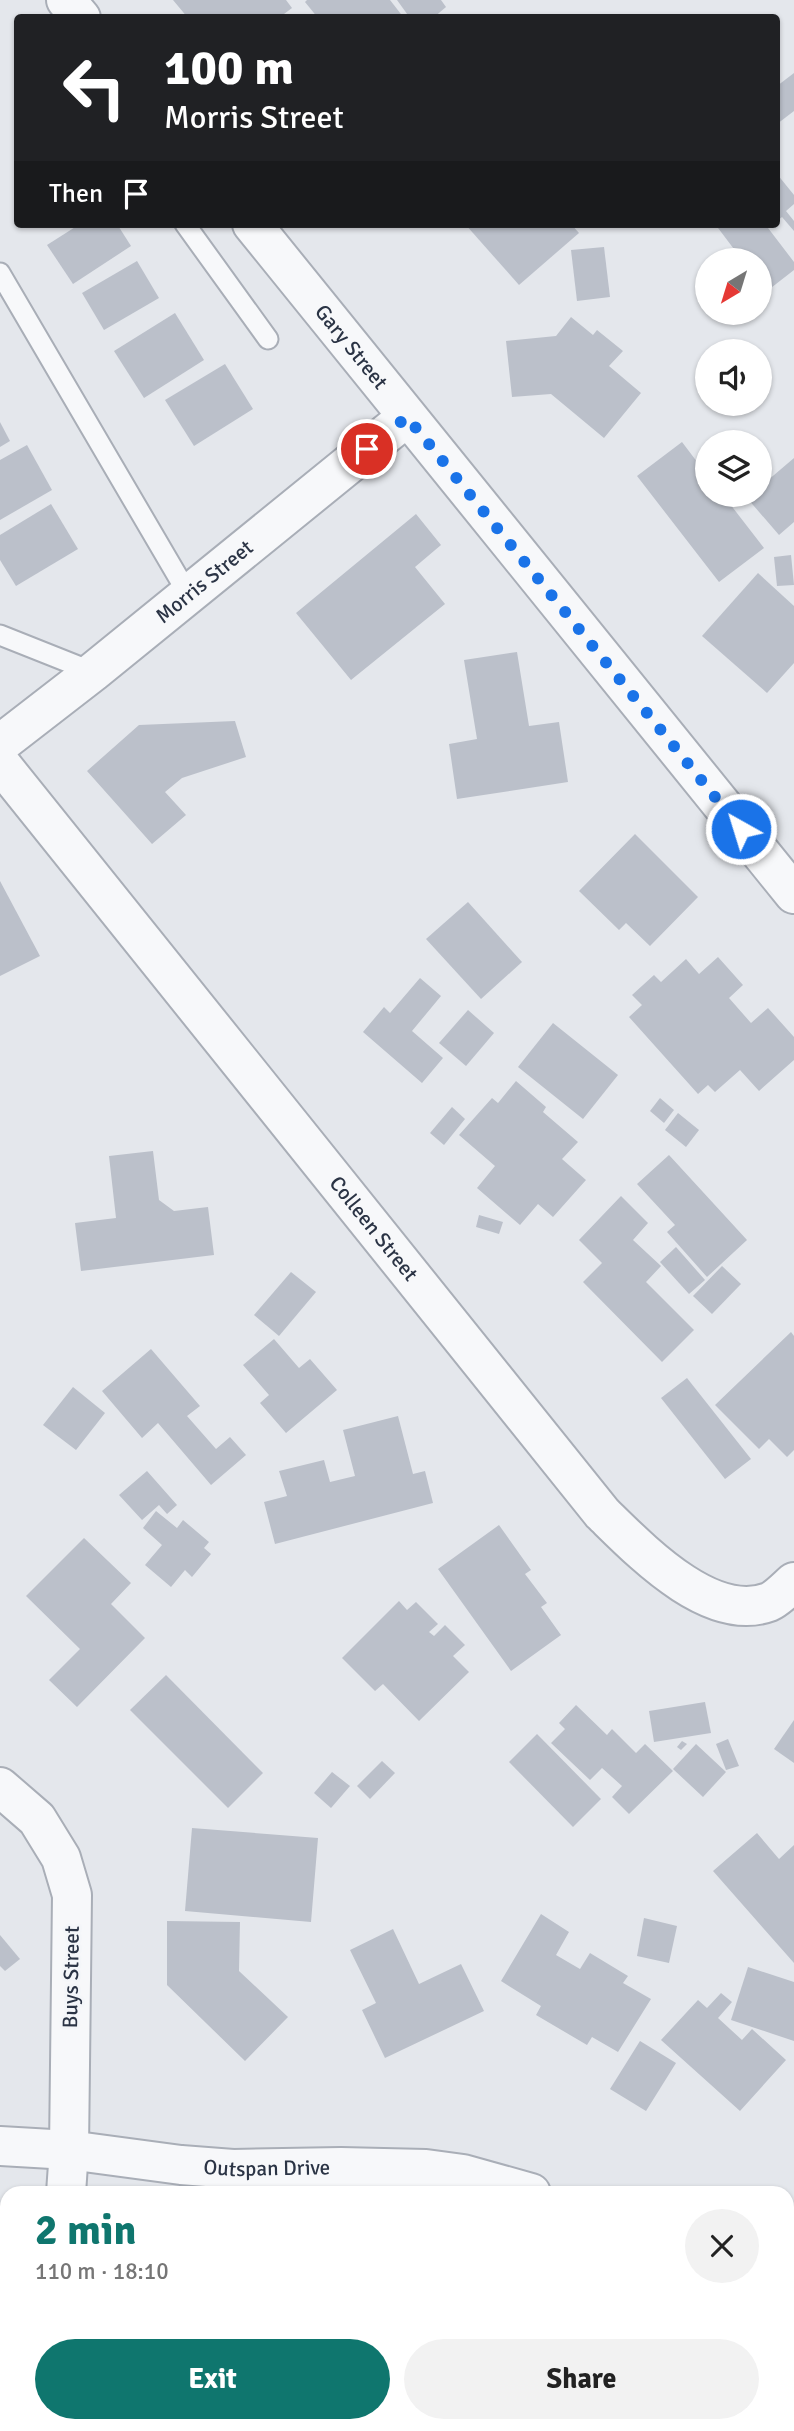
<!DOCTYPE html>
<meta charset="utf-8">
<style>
body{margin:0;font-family:Signika,sans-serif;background:#f2f2f2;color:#222;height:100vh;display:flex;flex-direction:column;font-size:26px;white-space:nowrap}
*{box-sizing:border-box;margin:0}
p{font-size:23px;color:#767676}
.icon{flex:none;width:38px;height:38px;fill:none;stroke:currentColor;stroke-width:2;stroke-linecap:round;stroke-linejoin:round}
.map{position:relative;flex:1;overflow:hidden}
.drawer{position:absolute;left:0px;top:2186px;width:794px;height:247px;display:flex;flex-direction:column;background:#fff;border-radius:21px 21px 0 0;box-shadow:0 2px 5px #0004}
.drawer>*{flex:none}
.guide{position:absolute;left:14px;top:14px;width:766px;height:214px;border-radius:7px;box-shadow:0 2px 5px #0004;background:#202124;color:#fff;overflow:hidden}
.needle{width:46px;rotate:218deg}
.fabs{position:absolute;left:695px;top:248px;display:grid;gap:14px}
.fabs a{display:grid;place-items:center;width:77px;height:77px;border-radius:50%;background:#fff;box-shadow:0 2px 5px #0004;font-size:35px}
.pin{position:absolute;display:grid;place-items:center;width:60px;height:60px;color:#fff;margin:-30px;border:4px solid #fff;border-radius:50%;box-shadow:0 2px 7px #0007}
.me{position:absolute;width:77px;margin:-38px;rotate:321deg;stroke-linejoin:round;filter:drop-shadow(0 0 5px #0008)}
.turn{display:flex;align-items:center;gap:24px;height:147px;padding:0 35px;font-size:32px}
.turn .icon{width:91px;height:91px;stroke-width:2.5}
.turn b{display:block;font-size:49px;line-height:60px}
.then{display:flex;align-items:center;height:66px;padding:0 35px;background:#0003;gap:14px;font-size:26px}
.round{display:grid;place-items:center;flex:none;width:74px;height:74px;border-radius:37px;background:#f2f2f2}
.summary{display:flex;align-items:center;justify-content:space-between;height:119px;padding:0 35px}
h1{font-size:42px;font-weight:800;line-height:52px;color:#0f766e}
.action{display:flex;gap:14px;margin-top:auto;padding:14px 35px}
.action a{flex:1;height:80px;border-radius:42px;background:#0f766e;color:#fff;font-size:28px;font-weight:800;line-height:80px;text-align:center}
.action a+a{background:#f2f2f2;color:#222}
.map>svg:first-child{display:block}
</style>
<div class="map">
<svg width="794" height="2431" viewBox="0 0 794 2431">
<rect width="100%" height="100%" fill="#e4e7ec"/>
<g fill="#bbc0ca">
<path d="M173 0H286L292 8 284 14 287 18H188Z"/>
<path d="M307 0H390L404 18H318L305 2Z"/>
<path d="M397 0H441L446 7 433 18H410Z"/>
<path d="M794 73V111L777 124V86Z"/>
<path d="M777 174 794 195V204L786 211 794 221V231L782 217 777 221Z"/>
<path d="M80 224H117L131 246 73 284 47 245Z"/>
<path d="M465 224H571L579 233 519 285Z"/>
<path d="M715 224H765L794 262V270L767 291 760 282V261H743Z"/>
<path d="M604 247 610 297 577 301 571 250Z"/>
<path d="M137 261 159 298 104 330 82 293Z"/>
<path d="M175 313 204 360 144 398 114 351Z"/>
<path d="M571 317 593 335 597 330 623 351 609 366 641 393 604 438 551 394 512 397 506 341 556 336Z"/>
<path d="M225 364 253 409 194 446 165 400Z"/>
<path d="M0 422 10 441 0 447Z"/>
<path d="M682 442 707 475V495H723L764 548 719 582 637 476Z"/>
<path d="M27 445 52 490 0 520V460Z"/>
<path d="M794 458V522L779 535 747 498 750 495H760V487Z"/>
<path d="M51 504 78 549 16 586 0 560V535Z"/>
<path d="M416 514 441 545 415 567 445 604 351 680 296 613Z"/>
<path d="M791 555 794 585 777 586 774 557Z"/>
<path d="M758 573 794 606V663L767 693 702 636Z"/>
<path d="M517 652 529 726 559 722 568 782 457 799 449 744 477 739 464 660Z"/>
<path d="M235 721 246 757 182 778 165 792 186 815 152 844 87 771 139 725Z"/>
<path d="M635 834 698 897 650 946 626 923 619 930 579 891Z"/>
<path d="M0 881 40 956 0 976Z"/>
<path d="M468 902 522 962 481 999 426 939Z"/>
<path d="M718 957 743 985 729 998 751 1023 768 1008 794 1037V1060L759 1091 740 1070 715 1092 708 1085 698 1094 629 1017 642 1005 632 995 654 975 661 982 686 959 699 974Z"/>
<path d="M420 978 441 996 412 1031 443 1058 422 1083 363 1032 384 1007 390 1013Z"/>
<path d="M468 1010 494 1033 466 1066 439 1043Z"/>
<path d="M553 1023 618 1075 583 1119 518 1067Z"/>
<path d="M516 1081 546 1107 543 1112 578 1142 562 1159 586 1180 553 1217 538 1204 520 1225 477 1188 495 1166 459 1135 492 1098 498 1103Z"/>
<path d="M660 1098 674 1110 664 1123 650 1111Z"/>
<path d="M452 1107 465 1119 444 1145 430 1133Z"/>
<path d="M678 1113 699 1130 686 1147 665 1130Z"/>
<path d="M153 1151 159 1200 174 1211 208 1207 214 1255 81 1271 75 1223 116 1218 109 1156Z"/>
<path d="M669 1155 747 1240 707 1277 667 1232 675 1225 637 1184Z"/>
<path d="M621 1196 648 1223 633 1240 661 1266 646 1282 694 1330 662 1362 583 1282 602 1263 579 1240Z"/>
<path d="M479 1215 503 1222 499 1234 476 1227Z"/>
<path d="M676 1247 705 1280 689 1294 660 1262Z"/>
<path d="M722 1266 741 1284 712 1314 693 1296Z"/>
<path d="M291 1272 316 1292 279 1336 254 1315Z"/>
<path d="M791 1332 794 1336V1450L787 1457 769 1439 759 1449 715 1405Z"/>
<path d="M274 1339 299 1368 310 1359 337 1390 286 1433 260 1403 269 1395 243 1365Z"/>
<path d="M151 1349 200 1406 187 1416 216 1449 230 1437 246 1455 211 1485 158 1423 142 1438 102 1391Z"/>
<path d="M687 1378 751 1459 725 1479 661 1398Z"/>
<path d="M73 1387 105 1413 76 1450 43 1425Z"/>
<path d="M398 1416 413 1474 425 1471 433 1503 275 1544 264 1502 287 1496 279 1471 324 1460 330 1482 355 1476 343 1430Z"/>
<path d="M147 1471 177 1505 167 1514 159 1505 142 1520 119 1495Z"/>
<path d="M156 1511 177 1528 183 1520 209 1542 204 1548 211 1554 192 1577 185 1570 171 1587 145 1565 162 1545 143 1528Z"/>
<path d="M499 1525 531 1570 525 1574 547 1603 541 1607 561 1635 511 1671 438 1569Z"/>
<path d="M84 1538 131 1583 111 1604 145 1638 77 1707 49 1680 80 1649 26 1596Z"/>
<path d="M399 1601 407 1610 416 1602 438 1624 429 1632 434 1636 445 1625 465 1645 453 1656 469 1672 419 1721 383 1684 375 1691 342 1658Z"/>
<path d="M166 1675 263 1773 228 1808 130 1710Z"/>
<path d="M705 1702 711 1733 654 1742 649 1711Z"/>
<path d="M576 1705 607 1735 612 1729 636 1753 645 1744 673 1771 629 1814 612 1797 622 1786 602 1768 590 1780 551 1743 565 1729 559 1723Z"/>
<path d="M794 1720V1763L774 1749Z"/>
<path d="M537 1734 601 1799 573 1827 509 1762Z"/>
<path d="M728 1739 739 1766 726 1770 716 1744Z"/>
<path d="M682 1741 687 1744 681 1750 677 1747Z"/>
<path d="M696 1744 726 1772 703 1797 673 1769Z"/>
<path d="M382 1761 395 1773 370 1799 357 1786Z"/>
<path d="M332 1772 350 1786 331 1808 314 1793Z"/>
<path d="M192 1828 318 1838 311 1922 185 1911Z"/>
<path d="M757 1833 779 1859 794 1845V1963L713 1871Z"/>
<path d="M541 1914 569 1932 556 1955 580 1969 590 1953 628 1976 623 1983 651 1999 618 2052 592 2037 587 2045 536 2015 541 2006 501 1981Z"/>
<path d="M644 1918 677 1926 669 1963 637 1956Z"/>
<path d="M167 1921 240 1922 239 1971 288 2017 245 2061 167 1985Z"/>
<path d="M393 1929 419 1984 461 1964 484 2011 385 2058 362 2010 376 2003 350 1950Z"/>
<path d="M0 1935 20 1959 5 1971 0 1966Z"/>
<path d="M748 1967 794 1982V2041L731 2020Z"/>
<path d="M721 1993 732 2002 718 2018 742 2040 752 2029 786 2060 740 2111 661 2040 698 2000 707 2008Z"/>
<path d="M640 2041 676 2063 646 2111 610 2089Z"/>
<path d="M243 2426H348L347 2431H243Z"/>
<path d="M447 2426H470L468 2431H460Z"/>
<path d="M495 2426H577L573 2431H491Z"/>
<path d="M625 2426H727L725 2431H624Z"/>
</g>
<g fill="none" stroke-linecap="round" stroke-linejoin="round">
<g stroke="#a9aeb7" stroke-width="23">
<g id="service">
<path d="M185 224 268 339"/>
<path d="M0 273 188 594"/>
<path d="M0 635 93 672"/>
</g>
</g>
<g stroke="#a9aeb7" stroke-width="42">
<g id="minor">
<path d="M66 0 81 18"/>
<path id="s1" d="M252 224 794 894"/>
<path id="s2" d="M0 744 93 672 407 417"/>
<path id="s3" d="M0 763 602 1513C640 1550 710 1624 769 1602 778 1598 787 1588 794 1582"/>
<path d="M0 1787 37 1819 61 1858 72 1895 69 2150 66 2193"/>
<path d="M51 2431V2426"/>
</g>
</g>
<g stroke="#a9aeb7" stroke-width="42">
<g id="tertiary">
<path id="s4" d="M0 2146 69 2150 181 2165 233 2169 341 2167 426 2169 463 2174 531 2193"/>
<path d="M788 2268 794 2270"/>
</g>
</g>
<use href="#service" stroke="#f7f8fa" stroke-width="19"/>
<use href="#minor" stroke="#f7f8fa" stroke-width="38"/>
<use href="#tertiary" stroke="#f7f8fa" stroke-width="38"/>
</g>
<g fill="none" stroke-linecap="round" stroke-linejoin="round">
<path stroke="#1a73e8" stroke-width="12" stroke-dasharray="0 21.6" d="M367 449 407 417 741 829"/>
</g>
<g text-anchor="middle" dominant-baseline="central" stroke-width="6" stroke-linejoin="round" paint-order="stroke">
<g font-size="21" fill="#2b3445" stroke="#f4f6f9">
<text stroke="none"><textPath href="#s1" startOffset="158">Gary Street</textPath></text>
<text stroke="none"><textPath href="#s2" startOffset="261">Morris Street</textPath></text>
<text stroke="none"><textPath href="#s3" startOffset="597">Colleen Street</textPath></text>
<text transform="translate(71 1977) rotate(-89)">Buys Street</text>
<text stroke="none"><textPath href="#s4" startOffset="268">Outspan Drive</textPath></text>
</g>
</g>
</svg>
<div class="fabs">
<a><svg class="needle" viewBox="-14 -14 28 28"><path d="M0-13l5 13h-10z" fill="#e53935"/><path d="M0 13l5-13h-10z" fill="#767676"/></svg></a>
<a><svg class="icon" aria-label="sound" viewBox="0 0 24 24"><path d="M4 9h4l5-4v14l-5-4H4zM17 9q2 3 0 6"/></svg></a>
<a><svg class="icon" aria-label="layers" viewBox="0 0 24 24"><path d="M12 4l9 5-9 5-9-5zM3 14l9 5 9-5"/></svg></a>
</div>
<div class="pin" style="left:367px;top:449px;background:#d93025"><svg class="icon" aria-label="arrive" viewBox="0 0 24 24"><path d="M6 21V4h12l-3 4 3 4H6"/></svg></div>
<svg class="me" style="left:741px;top:829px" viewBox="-20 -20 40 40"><circle r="17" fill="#1a73e8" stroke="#fff" stroke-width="3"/><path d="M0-11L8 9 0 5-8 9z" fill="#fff"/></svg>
<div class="guide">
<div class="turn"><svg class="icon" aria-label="left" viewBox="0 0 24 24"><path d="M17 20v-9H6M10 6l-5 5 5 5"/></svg><div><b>100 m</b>Morris Street</div></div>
<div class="then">Then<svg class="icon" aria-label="arrive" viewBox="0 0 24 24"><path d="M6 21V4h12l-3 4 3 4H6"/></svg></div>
</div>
<section class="drawer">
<div class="summary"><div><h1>2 min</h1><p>110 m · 18:10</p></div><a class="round"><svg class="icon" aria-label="close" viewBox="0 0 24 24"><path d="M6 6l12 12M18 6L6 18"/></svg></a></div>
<div class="action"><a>Exit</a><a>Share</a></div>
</section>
</div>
